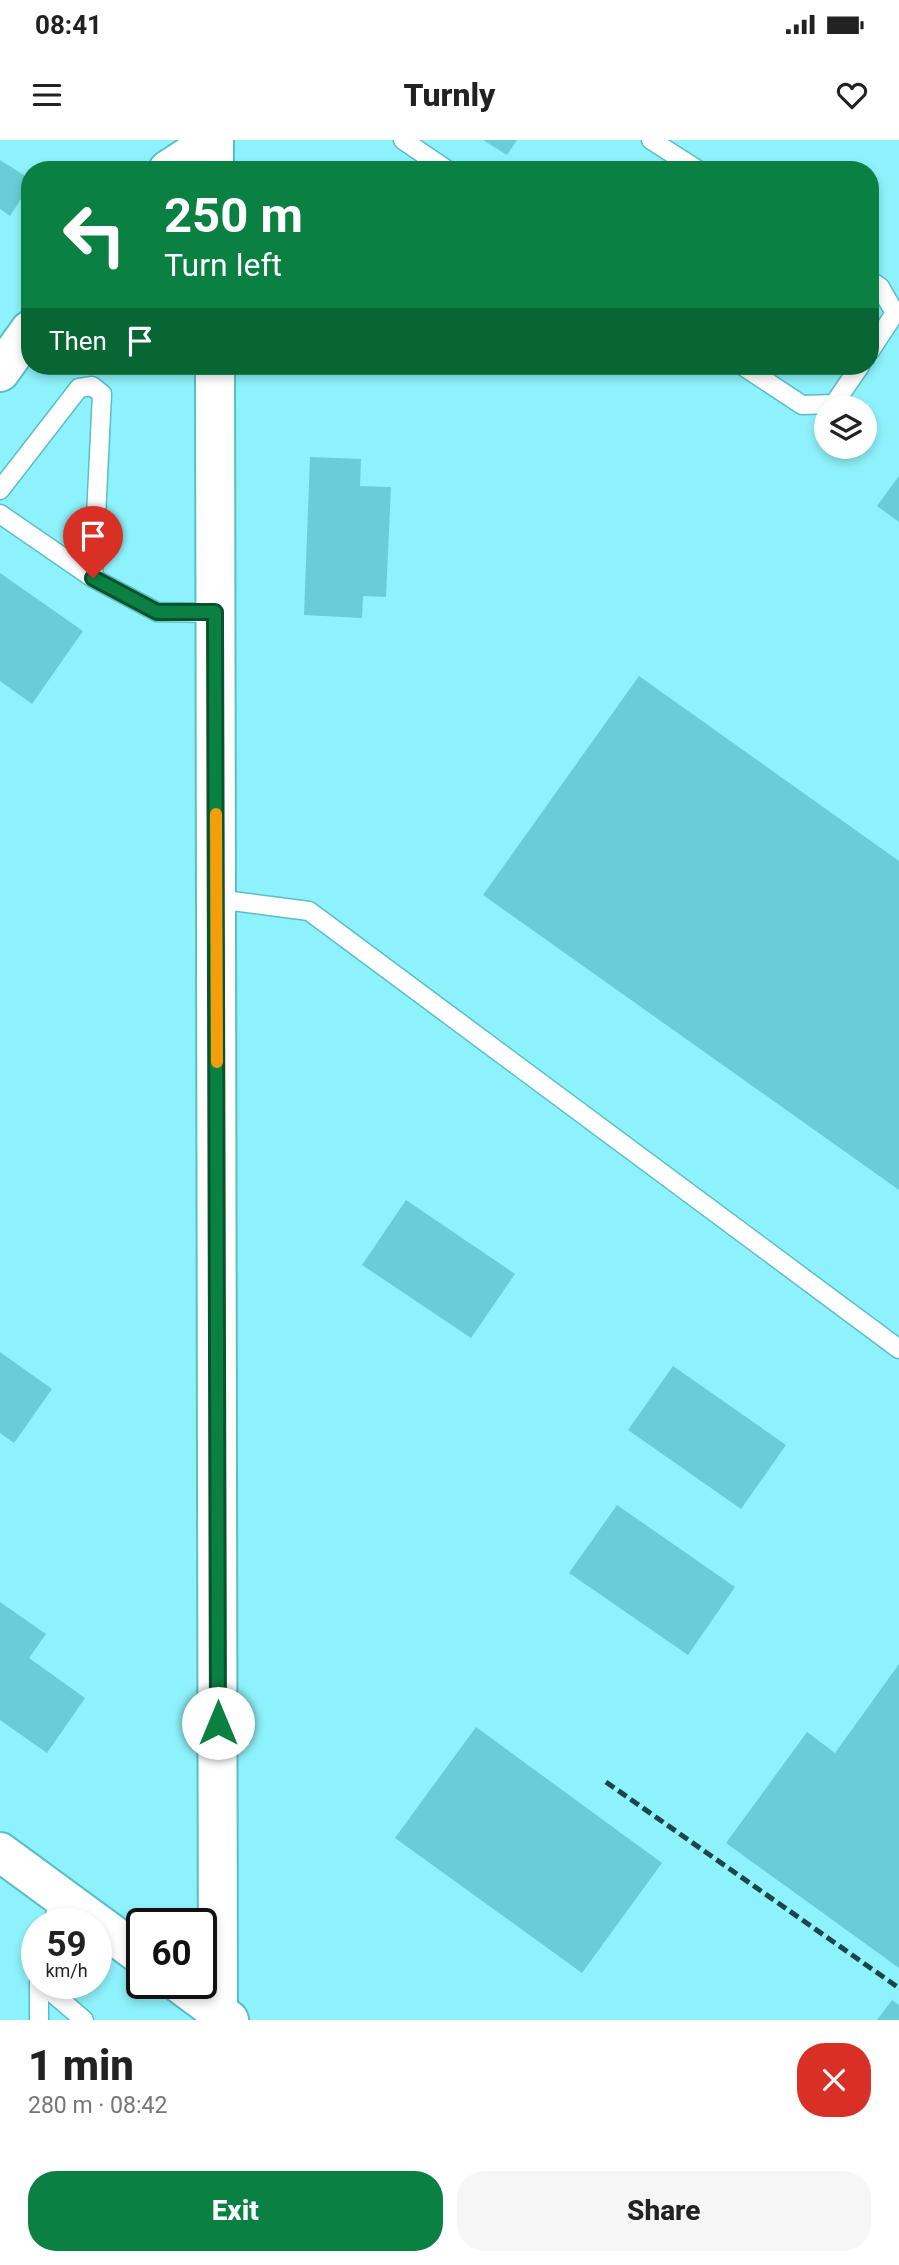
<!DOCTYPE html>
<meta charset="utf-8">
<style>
body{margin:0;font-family:Roboto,sans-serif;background:#f6f6f6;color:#222;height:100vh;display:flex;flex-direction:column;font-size:26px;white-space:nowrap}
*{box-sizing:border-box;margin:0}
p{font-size:23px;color:#767676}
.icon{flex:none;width:38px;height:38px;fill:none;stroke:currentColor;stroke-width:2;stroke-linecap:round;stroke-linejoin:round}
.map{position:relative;height:1880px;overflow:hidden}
.details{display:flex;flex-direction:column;background:#fff;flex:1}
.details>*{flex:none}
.banner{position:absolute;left:21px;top:21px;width:858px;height:214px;border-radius:28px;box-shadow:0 4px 10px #0003;background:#0b8043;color:#fff;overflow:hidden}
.fabs{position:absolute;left:814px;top:256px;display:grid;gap:14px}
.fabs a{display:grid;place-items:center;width:63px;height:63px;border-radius:50%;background:#fff;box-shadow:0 4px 10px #0003;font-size:35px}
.speed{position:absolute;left:21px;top:1768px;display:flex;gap:14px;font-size:35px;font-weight:700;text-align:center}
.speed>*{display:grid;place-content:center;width:91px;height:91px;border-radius:50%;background:#fff;box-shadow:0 4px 10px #0003;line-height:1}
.speed small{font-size:18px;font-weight:400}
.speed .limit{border:4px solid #111;border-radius:10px;background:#fff;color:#111}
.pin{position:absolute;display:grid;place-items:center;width:60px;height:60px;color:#fff;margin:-72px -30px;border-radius:50% 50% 50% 0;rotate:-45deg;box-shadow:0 0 7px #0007}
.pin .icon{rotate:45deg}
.me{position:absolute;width:77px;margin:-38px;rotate:0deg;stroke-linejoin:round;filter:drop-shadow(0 0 5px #0008)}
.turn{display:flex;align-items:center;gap:24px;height:147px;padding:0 28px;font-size:32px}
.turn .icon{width:91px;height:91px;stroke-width:2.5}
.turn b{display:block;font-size:49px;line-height:60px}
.then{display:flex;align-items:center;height:66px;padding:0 28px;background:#0003;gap:14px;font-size:26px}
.round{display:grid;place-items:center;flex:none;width:74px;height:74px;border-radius:28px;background:#f6f6f6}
.summary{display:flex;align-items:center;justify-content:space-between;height:119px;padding:0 28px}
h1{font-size:42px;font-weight:800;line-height:52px}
.action{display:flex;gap:14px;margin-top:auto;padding:14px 28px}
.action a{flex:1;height:80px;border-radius:28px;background:#0b8043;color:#fff;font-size:28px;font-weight:800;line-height:80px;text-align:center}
.action a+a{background:#f6f6f6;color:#222}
.status{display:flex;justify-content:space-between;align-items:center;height:49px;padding:0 35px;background:#fff;direction:ltr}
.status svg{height:19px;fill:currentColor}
header{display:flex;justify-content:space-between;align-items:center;height:91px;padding:0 28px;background:#fff;font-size:32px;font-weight:800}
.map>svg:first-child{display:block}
</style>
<div class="status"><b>08:41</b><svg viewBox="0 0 49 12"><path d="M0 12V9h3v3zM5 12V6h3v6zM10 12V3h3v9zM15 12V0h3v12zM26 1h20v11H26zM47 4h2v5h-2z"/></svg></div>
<header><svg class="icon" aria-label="menu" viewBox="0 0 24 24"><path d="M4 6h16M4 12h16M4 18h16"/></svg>Turnly<svg class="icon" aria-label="heart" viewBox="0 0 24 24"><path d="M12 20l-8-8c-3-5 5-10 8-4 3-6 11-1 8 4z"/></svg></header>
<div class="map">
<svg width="899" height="1880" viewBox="0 0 899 1880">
<rect width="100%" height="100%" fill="#8ef2fc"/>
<g fill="#68cdd7">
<path d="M483 0H517L507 15Z"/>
<path d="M0 20 30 39V45L10 76 0 69Z"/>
<path d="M310 317 361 319 360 346 391 347 386 457 363 456 362 478 304 475Z"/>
<path d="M899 336V382L877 366Z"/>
<path d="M0 433 83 491 32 564 0 541Z"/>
<path d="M639 536 899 721V1050L483 755Z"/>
<path d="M406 1060 515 1134 471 1198 362 1125Z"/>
<path d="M0 1212 52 1249 14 1303 0 1293Z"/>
<path d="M673 1226 786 1305 741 1369 628 1290Z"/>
<path d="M617 1365 735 1447 688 1515 569 1433Z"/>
<path d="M0 1462 46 1494 29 1518 85 1558 47 1613 0 1580Z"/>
<path d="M899 1524V1828L726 1703 807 1592 835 1613Z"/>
<path d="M476 1587 662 1723 582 1833 395 1698Z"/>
<path d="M892 1860 899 1865V1880H877Z"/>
</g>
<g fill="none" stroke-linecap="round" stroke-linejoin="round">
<g stroke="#58bec8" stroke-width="21">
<g id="service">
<path d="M403 0 447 30"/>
<path d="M651 0 698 30"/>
<path d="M870 140 880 147 895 173 870 211"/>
<path d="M743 226 802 265 834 264 860 226"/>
<path d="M0 350 79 248 92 246 102 254 93 438"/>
<path d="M0 374 93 438 157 472 215 473"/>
<path d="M217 759 309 771 899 1209"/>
<path d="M53 1783 60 1756"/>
<path d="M41 1843 84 1880"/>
<path d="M39 1880V1843"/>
</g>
</g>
<g stroke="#58bec8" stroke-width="42">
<g id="tertiary">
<path d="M168 30 214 0"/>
<path d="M0 232 30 190"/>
<path d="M0 1712 142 1816"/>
<path d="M179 1843 229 1880"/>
</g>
</g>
<g stroke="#58bec8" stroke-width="42">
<g id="primary">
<path d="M214 0V30"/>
<path d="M215 226 218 1880"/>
</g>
</g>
<use href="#service" stroke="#fff" stroke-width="18"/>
<use href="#tertiary" stroke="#fff" stroke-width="38"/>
<use href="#primary" stroke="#fff" stroke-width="38"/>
<path stroke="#1a4549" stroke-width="5" stroke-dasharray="10 5" stroke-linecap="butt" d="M606 1642 899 1848"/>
</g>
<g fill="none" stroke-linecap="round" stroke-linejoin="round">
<g stroke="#07532c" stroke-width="18">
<path id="route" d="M93 438 157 472H215L218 1583"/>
</g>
<use href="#route" stroke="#0b8043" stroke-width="12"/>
<path stroke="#f59e0b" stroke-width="12" d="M216 674 217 922"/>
</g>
</svg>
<div class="fabs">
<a><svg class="icon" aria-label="layers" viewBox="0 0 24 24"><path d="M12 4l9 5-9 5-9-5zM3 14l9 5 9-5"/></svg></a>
</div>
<div class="speed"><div>59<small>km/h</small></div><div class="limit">60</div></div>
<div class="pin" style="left:93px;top:438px;background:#d93025"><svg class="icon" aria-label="arrive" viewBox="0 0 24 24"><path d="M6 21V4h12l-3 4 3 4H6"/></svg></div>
<svg class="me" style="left:218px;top:1583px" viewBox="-20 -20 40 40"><circle r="19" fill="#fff"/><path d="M0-13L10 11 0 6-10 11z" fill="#0b8043"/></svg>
<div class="banner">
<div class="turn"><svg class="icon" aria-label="left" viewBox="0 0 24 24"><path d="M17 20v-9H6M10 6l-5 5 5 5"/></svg><div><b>250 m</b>Turn left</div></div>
<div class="then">Then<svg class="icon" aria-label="arrive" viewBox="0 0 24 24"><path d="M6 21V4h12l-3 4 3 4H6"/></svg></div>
</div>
</div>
<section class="details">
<div class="summary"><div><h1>1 min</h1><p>280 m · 08:42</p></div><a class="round" style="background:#d93025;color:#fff"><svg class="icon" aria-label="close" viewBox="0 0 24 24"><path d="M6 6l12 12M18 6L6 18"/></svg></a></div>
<div class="action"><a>Exit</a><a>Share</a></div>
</section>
